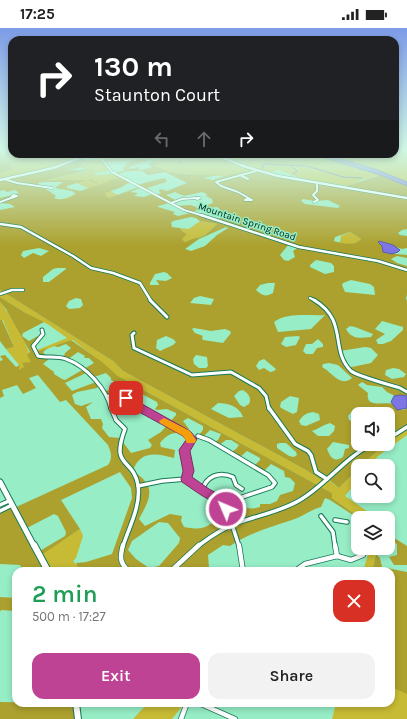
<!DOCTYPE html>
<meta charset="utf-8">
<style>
body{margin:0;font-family:Karla,sans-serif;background:#f2f2f2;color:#222;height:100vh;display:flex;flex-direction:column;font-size:15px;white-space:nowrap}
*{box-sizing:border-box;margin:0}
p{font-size:13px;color:#767676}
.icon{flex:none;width:22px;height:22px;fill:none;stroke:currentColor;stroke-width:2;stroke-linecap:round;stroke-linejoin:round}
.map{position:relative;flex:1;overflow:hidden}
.panel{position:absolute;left:12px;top:539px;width:383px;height:140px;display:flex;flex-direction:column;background:#fff;border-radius:12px;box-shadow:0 2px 6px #0003}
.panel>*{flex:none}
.hud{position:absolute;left:8px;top:8px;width:391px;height:122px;border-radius:12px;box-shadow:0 2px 6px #0003;background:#202124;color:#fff;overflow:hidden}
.fabs{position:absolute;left:351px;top:379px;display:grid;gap:8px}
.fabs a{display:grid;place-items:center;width:44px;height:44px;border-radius:8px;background:#fff;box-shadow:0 2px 6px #0003;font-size:20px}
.pin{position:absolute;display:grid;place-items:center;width:34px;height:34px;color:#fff;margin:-17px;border-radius:8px;box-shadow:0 2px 6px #0006}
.me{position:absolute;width:44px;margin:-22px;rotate:315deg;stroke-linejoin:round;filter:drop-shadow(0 0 3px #0008)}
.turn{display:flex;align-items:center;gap:14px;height:84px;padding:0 20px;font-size:18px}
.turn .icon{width:52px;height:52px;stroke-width:2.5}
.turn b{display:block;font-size:28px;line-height:34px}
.lanes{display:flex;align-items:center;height:38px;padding:0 20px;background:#0003;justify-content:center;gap:20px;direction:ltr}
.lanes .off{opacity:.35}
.round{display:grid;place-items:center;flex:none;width:42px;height:42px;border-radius:12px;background:#f2f2f2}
.overview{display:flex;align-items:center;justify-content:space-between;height:68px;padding:0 20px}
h1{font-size:24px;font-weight:600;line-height:30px;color:#1e9e55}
.button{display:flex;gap:8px;margin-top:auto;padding:8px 20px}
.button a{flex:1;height:46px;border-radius:12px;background:#bf4394;color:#fff;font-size:16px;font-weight:600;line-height:46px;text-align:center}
.button a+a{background:#f2f2f2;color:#222}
.status{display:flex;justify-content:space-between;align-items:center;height:28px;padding:0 20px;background:#fff;direction:ltr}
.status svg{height:11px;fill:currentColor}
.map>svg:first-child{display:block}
</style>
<div class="status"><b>17:25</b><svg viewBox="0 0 49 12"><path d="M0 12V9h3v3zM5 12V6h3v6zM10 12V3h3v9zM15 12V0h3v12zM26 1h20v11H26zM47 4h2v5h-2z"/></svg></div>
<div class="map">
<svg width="407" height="691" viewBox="0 0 407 691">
<rect width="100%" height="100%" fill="#96edc6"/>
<g fill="#c7bb35">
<path d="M0 121H12V126H88L51 140 0 150Z"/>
<path d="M395 121H407V154L375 141 324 126H395Z"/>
<path d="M100 126H123L126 128 135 126H149C135 135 120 132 104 134L108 143 95 145V147L113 146 129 155 109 162 119 168 100 176 111 181 94 187 70 186 41 191 30 186 47 181 48 177 89 161 77 155 79 153 51 154 44 153 77 145 98 142H85L81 139 86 138V137L80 136 82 134 101 131Z"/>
<path d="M167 126H312L380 147 361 152 349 158 300 150 279 142 267 146 253 142 241 146 224 148 170 144 154 138 156 136 151 133Z"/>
<path d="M200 193 217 196C212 201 207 206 201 209 195 210 191 211 185 214L182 211 183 204 181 200 189 201Z"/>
<path d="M350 204 361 211C356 216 346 218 340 214L341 208Z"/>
<path d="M0 262 113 333 123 343 306 442 324 454 327 451 339 460 358 441V452L345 468 377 490H360L332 470V465L118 348 73 312H71L36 325 35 323 67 310 49 297 24 284 0 269Z"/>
<path d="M0 274C10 286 29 319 32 334L22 336 25 339 19 342V337L6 321 14 319 3 292H0Z"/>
<path d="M407 399V407L378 428 370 438H361L385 416H388V411Z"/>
<path d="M80 501 83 508 76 530 73 533 78 538V543H48L39 528Z"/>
<path d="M370 520H377L372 543H363Z"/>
<path d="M391 547 407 550V691H332L336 675H391Z"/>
<path d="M148 675H185L172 691H133Z"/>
</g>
<g fill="#aca12e" fill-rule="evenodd">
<path d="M12 121V126H32L18 129 7 134 14 135 11 137 12 141 0 145V122Z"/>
<path d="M145 126H167C160 129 131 137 128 141L138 139 140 142 152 139 148 136 153 134 156 136 155 138 170 144 187 146 218 147 203 150 213 152 224 148 254 142 296 153 344 159 380 147 407 158V201L402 202 398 205 400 207 407 208V220L402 221 379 213 386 225 407 227V230L397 228 391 231 397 235 407 238V267L406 270 407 273V368H395L387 364 382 359 367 357 362 354 358 357 368 365C365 381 385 373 394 376L395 380 403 382 407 380V399L388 411V386H364L357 382H353L348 388 349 392 358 395V400L353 405V408L358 412V416H385L361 438H358V441L339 460 328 451 324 454 306 442 123 343 113 333 0 262V182L15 179 10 176 0 175V170L19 165 15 162 7 164 4 162 0 163V153L50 141 80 130 89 134H82L81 137 88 138 69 142H100L85 143 47 152H87L67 158V160L80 163 99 157 88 152 91 151 100 157 113 151H119L113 146 130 154 122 159 105 165 106 168 109 170 139 159 136 157 164 150 167 152 166 154 147 160 153 164H150L140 160 130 164 138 165 134 168 144 169 152 166 155 167 161 165 159 163 160 161 167 163 187 155 165 144 148 147 142 143H129L117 146 115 145 125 142 123 141C125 135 131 133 137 131L136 130 146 128ZM45 154H63L55 160 72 163 76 166C70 170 61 173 54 170L56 168 49 163 37 157H39L38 155ZM175 164 184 168 202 164 207 166 206 168 212 171 213 175 198 180 191 177 176 178 190 185 178 188 173 186 175 184 158 179V178L177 173 166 167ZM303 171 315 173 328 172 340 178 338 180 305 176 301 173ZM217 179C221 181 222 185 221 189L215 193 191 184 205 180ZM191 189 196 190 200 193 217 196C212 201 207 206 201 209 195 210 191 211 185 214L182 211 187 206 183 204 180 200 171 199 172 198 171 195 173 193ZM226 199 228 200 217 207 205 218 191 223 185 221 199 211ZM350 204 361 211C353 219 343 215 334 213L335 209ZM289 216 299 219 293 223 295 229 288 233 284 232 280 227ZM39 220 49 223 41 228 33 225 24 230 21 227 23 223ZM316 232 331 235 334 238V244L325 246 310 239V237ZM57 240H66V241L49 254H43V249L53 241ZM164 244 167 245 172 250 166 253 156 252 159 256V257H150V255L155 246ZM351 252 370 256 374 259 375 267 345 264 342 257 343 255ZM268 255H275L273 265C266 269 262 268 256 262L260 257ZM200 268 214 271 211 277 190 275 194 270ZM76 270 81 271 83 277 80 280 69 281 66 278 69 273ZM325 287 311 301 278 304 274 294C287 284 310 288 325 287ZM382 293 403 299V302L391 313 383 316H378L376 312 385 306 375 301ZM350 298 355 299 373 306 371 309C361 310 352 312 346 301ZM194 300 211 303 225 301 230 303 231 305 223 315 203 312 202 310 203 308 195 305 192 301ZM166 308 173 311 176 314 173 317 160 323 156 320 157 312ZM298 308 300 309 296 317 286 319 281 316 285 309ZM318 311 323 316V319L317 320 313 326H306L303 323 306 316H312ZM365 319 371 320 378 327 371 335 347 340 340 323ZM196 327 207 329 208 338 206 340H199L194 336 193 331ZM264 331 276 341 274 343 270 344 264 340 259 342 256 338 259 333ZM329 335 338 337 352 350C340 360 332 344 322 339L323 336ZM393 340 399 341 406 346 404 349 392 351 385 347 386 342ZM243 362C248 365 252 370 249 376L244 379 240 377 234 368 239 363ZM290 368 299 370 297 384 293 386 283 381 280 379 281 374ZM218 375C228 375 239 378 243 389L229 390 211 381ZM313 384 319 386 320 392 306 398 301 397 299 393C303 387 306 385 313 384ZM330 395 335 398 334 403 329 408H318L312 403C318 401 323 397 330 395ZM333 414 349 417V420L345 421 343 429C334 435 330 429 327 421ZM280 415H286L296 424 297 427 294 429 289 428 277 420V416Z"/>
<path d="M0 269 24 284 44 294 23 305 22 308 29 313 38 308 40 309 33 318 36 324 48 320 43 324 49 331 43 336 54 344V346L62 351 65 352 94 335 89 330H84L85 328 78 324 67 332 63 331 65 325 71 320 66 316 58 319 54 318 71 312 102 334 118 348 332 465V470L360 490H358V501L353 498 356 489 330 472 325 470 321 479C310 482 302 489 292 492 271 499 249 505 230 518L223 517 208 527 209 540 216 543H129L123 538 119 543H78L79 541 76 535 86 534 112 526 132 470 131 460 120 444 61 472 80 501 40 528 48 543H23L20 537 0 536V483L12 477 14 480 108 437C113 430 111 424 108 417L66 372 60 374 38 347 29 350 36 360 23 366 17 357 2 362 4 368 0 370V333L3 332 0 328 5 327 16 339 20 337 19 342 24 339 22 335 31 334 27 327 30 324 6 281 0 274ZM86 345 91 350 106 345 111 350V352L120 357 118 360 105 363 108 368H123L126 370 138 364 157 374 158 377 155 381 157 382 167 381 176 385V387L161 404 148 412 152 417 150 420 131 425 120 410 109 409 102 400 103 396 101 391H91L86 379 93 374 81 378 75 376 72 367 77 364 97 360 99 357 96 354 72 363 65 355ZM188 390 203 398V402L198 408 202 410 210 402 221 406 218 412 213 415 218 418 226 412H231L239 417 236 421 230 425 239 430 247 423 260 430V432L253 439 263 444 271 436 284 443 285 449 290 450 295 455 293 463 280 467 277 473 270 476H260V479C248 482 244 481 237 471L225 475 223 486C206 499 206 503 184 499L181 493 182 488 170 486 145 498 139 491C145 479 156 464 144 452 139 446 137 448 134 440 142 422 158 426 174 430L175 422 161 419 160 415C168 405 174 404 186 405L189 401 183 393ZM54 486 58 488 66 504 65 508 38 524 25 501ZM159 494 168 495 180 510 179 515 159 538 149 540 136 531 128 522 132 513Z"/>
<path d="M0 292H2L14 319 6 321 0 313Z"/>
<path d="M388 506 407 518V537H394L389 529 397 527V516L388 510Z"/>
<path d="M376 526 380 530 382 539 407 544V666L391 659V543H372Z"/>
<path d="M0 569 16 570V583L1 582 0 584Z"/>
<path d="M0 674 76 675 78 691H0Z"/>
</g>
<g fill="#7e75e5" stroke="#585ea8">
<path d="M312 126H324L375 141 407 154V158L380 147Z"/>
<path d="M379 213 393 217 400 222 398 224 392 226 383 224 382 218 378 214Z"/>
<path d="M400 367 407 368V380L397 382 391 374 394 368Z"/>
</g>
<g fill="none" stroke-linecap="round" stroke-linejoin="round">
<g stroke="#585ea8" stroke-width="1">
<path d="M0 123 12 122"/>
<path d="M236 128 238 126"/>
<path d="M154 130 167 126"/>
<path d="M180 135 181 129"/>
<path d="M307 138 343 149 362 150"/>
<path d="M292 139 297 143 293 146"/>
<path d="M260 143 264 139H262V137L265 136 305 138"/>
</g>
<g stroke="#187957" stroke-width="3">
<g id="minor-far4">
<path d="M98 126 112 144 184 182 204 188"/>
<path d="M240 147 248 151"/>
<path d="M4 151 17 155 52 160"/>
<path d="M13 167 17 168 11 170Z"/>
<path d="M196 170H200L197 171Z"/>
<path d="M247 171 245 172H252L238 164 221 158 216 154 256 143"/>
<path d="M0 174 11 170"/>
<path d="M314 174 318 172 313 167 317 163V156"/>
<path d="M171 175 182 171 196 170"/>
</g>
</g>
<g stroke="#187957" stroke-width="4">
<g id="minor-far3">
<path d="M201 187 299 219 378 233 407 242"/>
<path d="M0 196 21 199 73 228 91 240 113 245 140 255 151 273"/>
<path d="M0 266 12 262H23"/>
<path d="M310 270 316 273"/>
</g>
</g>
<g stroke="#187957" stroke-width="5">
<g id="minor-far2">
<path d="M150 272 167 289"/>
<path d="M314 272C349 293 329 321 351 343 357 348 390 357 400 360L407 364"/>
<path d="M42 302 43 306 33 318 38 328C47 330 57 328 66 331 86 338 107 361 111 381"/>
<path d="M134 305 132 307 134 320 192 347 231 344 259 360 266 368 269 381"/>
<path d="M108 368H123L142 381"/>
</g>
</g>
<g stroke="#187957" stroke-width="5.5">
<g id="minor-far1">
<path d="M111 380 116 392 125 401C110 441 133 429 138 457 141 478 129 499 123 518"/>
<path d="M140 380 186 405 191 411 184 423 188 443 186 451"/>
<path d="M269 380 295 416 308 423 311 427 316 444 327 451"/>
<path d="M198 408 209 412 268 447 275 455 272 459 225 475"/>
<path d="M388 411 407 399"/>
<path d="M138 458 162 453 186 451 225 475 239 518"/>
<path d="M202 463C206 448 219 443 233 449L236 457 242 461"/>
<path d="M0 477 9 473"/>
<path d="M0 483 12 477"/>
<path d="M228 488 225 494 228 499"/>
<path d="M321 488 333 504 335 518"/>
<path d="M335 492 347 494"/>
<path d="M198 518C211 508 225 499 240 494 260 487 282 483 300 472 327 456 345 429 373 416"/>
</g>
</g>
<g stroke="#187957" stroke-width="6">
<g id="minor">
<path d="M123 517C120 528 119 535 129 543"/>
<path d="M239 517 243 543"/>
<path d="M335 517 337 528"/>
<path d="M337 528 351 532 363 527"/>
<path d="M171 543 199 517"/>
<path d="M295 543 305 536 337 528"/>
<path d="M199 675 235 691"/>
<path d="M181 691 187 675"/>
</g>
</g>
<g stroke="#187957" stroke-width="3.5">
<path id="major-far2" d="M0 152 53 140 90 126"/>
</g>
<g stroke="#187957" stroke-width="7">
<path id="major-far1" d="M0 454 34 518"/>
</g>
<g stroke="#187957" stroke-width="8">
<g id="major">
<path d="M34 517 48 543"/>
<path d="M76 675 78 691"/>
</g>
</g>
<g stroke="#187957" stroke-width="3.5">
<path id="highway" d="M213 126 246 139 278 148 407 170"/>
</g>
<use href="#minor-far4" stroke="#fff" stroke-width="2"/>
<use href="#minor-far3" stroke="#fff" stroke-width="2.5"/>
<use href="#minor-far2" stroke="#fff" stroke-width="3"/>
<use href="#minor-far1" stroke="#fff" stroke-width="3.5"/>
<use href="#minor" stroke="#fff" stroke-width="4.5"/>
<use href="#major-far2" stroke="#fff" stroke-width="2.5"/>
<use href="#major-far1" stroke="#fff" stroke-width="5"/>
<use href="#major" stroke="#fff" stroke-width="6"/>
<use href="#highway" stroke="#fff" stroke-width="2.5"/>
</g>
<linearGradient id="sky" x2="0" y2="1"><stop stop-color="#7d9be7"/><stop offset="0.56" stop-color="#d0f7e5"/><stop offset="1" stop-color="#d0f7e5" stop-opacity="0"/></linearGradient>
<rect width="407" height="218" fill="url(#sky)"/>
<path fill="#bf4394" stroke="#7c2c60" d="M126 367 190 403 197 411 190 423 194 443 192 449 209 461 229 472 232 481 230 485 226 486 222 485 220 478 201 467 182 454 181 451 183 443 179 422 186 412 183 408 139 384 123 372 121 370 123 368Z"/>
<path fill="#f59e0b" d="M164 390 190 403 196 412 195 415H187L183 408 160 395 159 393Z"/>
<g text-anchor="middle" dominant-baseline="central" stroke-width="3" stroke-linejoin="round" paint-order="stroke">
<g font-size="10" fill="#01281a" stroke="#96edc6">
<text transform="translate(247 194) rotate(18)">Mountain Spring Road</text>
</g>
</g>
</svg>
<div class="fabs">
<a><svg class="icon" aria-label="sound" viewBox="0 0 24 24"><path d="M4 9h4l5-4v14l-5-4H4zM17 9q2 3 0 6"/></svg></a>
<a><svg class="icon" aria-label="search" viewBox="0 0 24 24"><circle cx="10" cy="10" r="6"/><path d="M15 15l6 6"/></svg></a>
<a><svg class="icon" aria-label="layers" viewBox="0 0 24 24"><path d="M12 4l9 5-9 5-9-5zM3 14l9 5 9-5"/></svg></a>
</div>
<div class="pin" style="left:126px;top:370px;background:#d93025"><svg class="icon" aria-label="arrive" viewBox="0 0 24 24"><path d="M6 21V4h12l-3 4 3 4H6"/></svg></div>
<svg class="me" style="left:226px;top:481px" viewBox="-20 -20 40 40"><circle r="17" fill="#bf4394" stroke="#fff" stroke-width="3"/><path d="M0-11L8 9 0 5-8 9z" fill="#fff"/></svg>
<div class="hud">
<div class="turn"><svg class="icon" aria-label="right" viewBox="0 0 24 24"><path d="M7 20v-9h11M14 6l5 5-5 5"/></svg><div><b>130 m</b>Staunton Court</div></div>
<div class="lanes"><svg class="icon off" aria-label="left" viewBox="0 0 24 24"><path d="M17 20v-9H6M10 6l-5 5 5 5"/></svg><svg class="icon off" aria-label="ahead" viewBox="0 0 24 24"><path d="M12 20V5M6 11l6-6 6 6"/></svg><svg class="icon" aria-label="right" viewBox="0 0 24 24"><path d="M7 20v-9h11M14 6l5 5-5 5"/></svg></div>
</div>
<section class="panel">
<div class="overview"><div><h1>2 min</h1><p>500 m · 17:27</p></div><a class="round" style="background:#d93025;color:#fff"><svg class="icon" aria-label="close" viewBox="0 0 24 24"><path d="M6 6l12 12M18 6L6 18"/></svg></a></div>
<div class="button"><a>Exit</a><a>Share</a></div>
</section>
</div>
